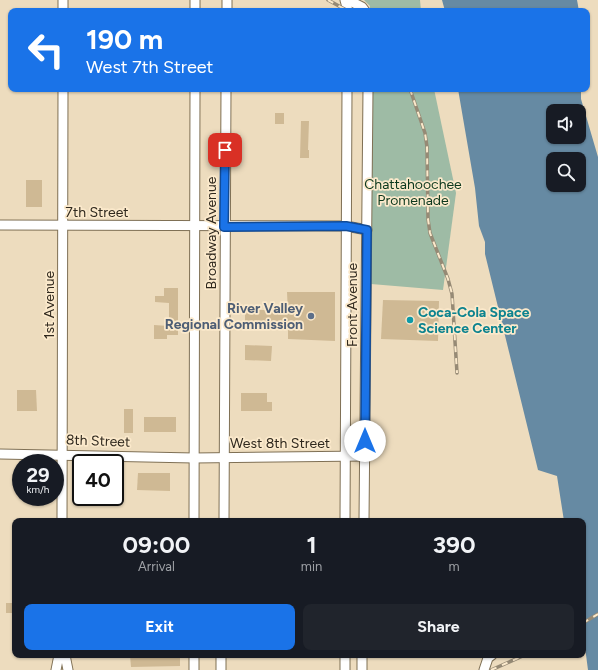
<!DOCTYPE html>
<style>
body{margin:0;font-family:Figtree,sans-serif;background:#20242c;color:#f1f3f6;height:100vh;display:flex;flex-direction:column;font-size:15px;white-space:nowrap}
*{box-sizing:border-box;margin:0}
p{font-size:13px;color:#9ea1a6}
.icon{flex:none;width:22px;height:22px;fill:none;stroke:currentColor;stroke-width:2;stroke-linecap:round;stroke-linejoin:round}
.map{position:relative;flex:1;overflow:hidden}
.sheet{position:absolute;left:12px;top:518px;width:574px;height:140px;display:flex;flex-direction:column;background:#171b24;border-radius:8px;box-shadow:0 1px 3px #0004}
.sheet>*{flex:none}
.hud{position:absolute;left:8px;top:8px;width:582px;height:84px;border-radius:8px;box-shadow:0 1px 3px #0004;background:#1a73e8;color:#fff;overflow:hidden}
.controls{position:absolute;left:546px;top:104px;display:grid;gap:8px}
.controls a{display:grid;place-items:center;width:40px;height:40px;border-radius:8px;background:#171b24;box-shadow:0 1px 3px #0004;font-size:20px}
.speed{position:absolute;left:12px;top:454px;display:flex;gap:8px;font-size:20px;font-weight:700;text-align:center}
.speed>*{display:grid;place-content:center;width:52px;height:52px;border-radius:50%;background:#171b24;box-shadow:0 1px 3px #0004;line-height:1}
.speed small{font-size:10px;font-weight:400}
.speed .limit{border:2px solid #111;border-radius:6px;background:#fff;color:#111}
.pin{position:absolute;display:grid;place-items:center;width:34px;height:34px;color:#fff;margin:-17px;border-radius:8px;box-shadow:0 2px 6px #0006}
.me{position:absolute;width:44px;margin:-22px;rotate:0deg;stroke-linejoin:round;filter:drop-shadow(0 0 3px #0008)}
.turn{display:flex;align-items:center;gap:14px;height:84px;padding:0 12px;font-size:18px}
.turn .icon{width:52px;height:52px;stroke-width:2.5}
.turn b{display:block;font-size:28px;line-height:34px}
.eta{display:flex;justify-content:space-evenly;align-items:center;height:68px;text-align:center}
.eta b{font-size:24px;font-weight:700;line-height:28px}
.button{display:flex;gap:8px;margin-top:auto;padding:8px 12px}
.button a{flex:1;height:46px;border-radius:8px;background:#1a73e8;color:#fff;font-size:16px;font-weight:700;line-height:46px;text-align:center}
.button a+a{background:#20242c;color:#f1f3f6}
.map>svg:first-child{display:block}
</style>
<div class="map">
<svg width="598" height="670" viewBox="0 0 598 670">
<rect width="100%" height="100%" fill="#eddcbe"/>
<g fill="#9ebba5">
<path d="M364 0H420L421 11H370V6Z"/>
<path d="M371 89H434L456 193 443 290 371 284Z"/>
</g>
<g fill="#668aa3" fill-rule="evenodd">
<path d="M442 0H577L579 11H445Z"/>
<path d="M458 89H581V99L598 157V670H588L583 632V521H564L557 476 538 470 485 254V242L479 226 475 188ZM553 111H579V137H553ZM553 159H579V185H553Z"/>
</g>
<g fill="#cfb994">
<rect x="275" y="113" width="9" height="11"/>
<path d="M301 121H309L308 150H309V158H300Z"/>
<rect x="26" y="180" width="16" height="27"/>
<path d="M164 288H178V335H167V339H154V325L169 326V303L155 302V296H164Z"/>
<path d="M287 292H335V341L288 339V327H245V310H276V314H288Z"/>
<path d="M383 300 439 301 438 341 381 339Z"/>
<path d="M245 345 272 346 271 361 245 360Z"/>
<path d="M17 390H36L37 411H17Z"/>
<path d="M241 393H267V402H272V411H241Z"/>
<rect x="124" y="409" width="9" height="24"/>
<rect x="144" y="417" width="32" height="15"/>
<path d="M138 473H170V491L137 490Z"/>
<rect x="6" y="603" width="9" height="10"/>
<path d="M130 655H180V666L131 667Z"/>
</g>
<g fill="none" stroke-linecap="round" stroke-linejoin="round">
<g stroke="#7f7055" stroke-width="11">
<g id="minor">
<path d="M63 0V11"/>
<path d="M345 0 348 11"/>
<path d="M348 0 362 7 365 11"/>
<path d="M195 11V0"/>
<path d="M227 11V0"/>
<path d="M0 225 346 226 367 230"/>
<path d="M0 454 194 458 365 456"/>
<path d="M62 521 63 89"/>
<path d="M194 521 195 89"/>
<path d="M224 521 226 89"/>
<path d="M345 521 347 89"/>
<path d="M364 521 368 89"/>
<path d="M65 655 68 670"/>
<path d="M345 655V670"/>
<path d="M56 670 59 655"/>
<path d="M194 670V655"/>
<path d="M221 670V655"/>
<path d="M362 670V655"/>
<path d="M484 670 488 658 492 655"/>
</g>
</g>
<use href="#minor" stroke="#fff" stroke-width="9"/>
<g stroke="#968a75" stroke-width="3.5">
<g id="rail">
<path d="M328 0 348 11"/>
<path d="M410 89 425 133 427 147 428 219 430 233 448 279 452 294 457 373"/>
<path d="M583 623 598 614"/>
<path d="M491 670 525 655"/>
</g>
</g>
<use href="#rail" stroke="#fbe9cb" stroke-width="2" stroke-dasharray="6" stroke-linecap="butt"/>
</g>
<g fill="none" stroke-linecap="round" stroke-linejoin="round">
<g stroke="#114b97" stroke-width="10">
<path id="route" d="M225 150 224 227 346 226 367 230 365 441"/>
</g>
<use href="#route" stroke="#1a73e8" stroke-width="7"/>
</g>
<circle fill="#5c6f8a" stroke="#fbe9cb" stroke-width="1.5" cx="311" cy="316" r="4"/>
<circle fill="#0f9aa8" stroke="#fbe9cb" stroke-width="1.5" cx="410" cy="320" r="4"/>
<g text-anchor="middle" dominant-baseline="central" stroke-width="3.5" stroke-linejoin="round" paint-order="stroke">
<g font-size="14" fill="#0c381d" stroke="#fbe9cb">
<text x="413" y="184">Chattahoochee<tspan x="413" dy="16">Promenade</tspan></text>
</g>
<g font-size="14" fill="#30291e" stroke="#fbe9cb">
<text x="97" y="212">7th Street</text>
<text transform="translate(211 233) rotate(-90)">Broadway Avenue</text>
<text transform="translate(49 305) rotate(-90)">1st Avenue</text>
<text transform="translate(352 305) rotate(-90)">Front Avenue</text>
<text transform="translate(98 441) rotate(2)">8th Street</text>
<text x="280" y="443">West 8th Street</text>
</g>
<g font-size="14" font-weight="bold" fill="#4e5e75" stroke="#fbe9cb" text-anchor="end">
<text x="303" y="308">River Valley<tspan x="303" dy="16">Regional Commission</tspan></text>
</g>
<g font-size="14" font-weight="bold" fill="#0d838f" stroke="#fbe9cb" text-anchor="start">
<text x="418" y="312">Coca-Cola Space<tspan x="418" dy="16">Science Center</tspan></text>
</g>
</g>
</svg>
<div class="controls">
<a><svg class="icon" aria-label="sound" viewBox="0 0 24 24"><path d="M4 9h4l5-4v14l-5-4H4zM17 9q2 3 0 6"/></svg></a>
<a><svg class="icon" aria-label="search" viewBox="0 0 24 24"><circle cx="10" cy="10" r="6"/><path d="M15 15l6 6"/></svg></a>
</div>
<div class="speed"><div>29<small>km/h</small></div><div class="limit">40</div></div>
<div class="pin" style="left:225px;top:150px;background:#d93025"><svg class="icon" aria-label="arrive" viewBox="0 0 24 24"><path d="M6 21V4h12l-3 4 3 4H6"/></svg></div>
<svg class="me" style="left:365px;top:441px" viewBox="-20 -20 40 40"><circle r="19" fill="#fff"/><path d="M0-13L10 11 0 6-10 11z" fill="#1a73e8"/></svg>
<div class="hud">
<div class="turn"><svg class="icon" aria-label="left" viewBox="0 0 24 24"><path d="M17 20v-9H6M10 6l-5 5 5 5"/></svg><div><b>190 m</b>West 7th Street</div></div>
</div>
<section class="sheet">
<div class="eta">
<div><b>09:00</b><p>Arrival</p></div>
<div><b>1</b><p>min</p></div>
<div><b>390</b><p>m</p></div>
</div>
<div class="button"><a>Exit</a><a>Share</a></div>
</section>
</div>
